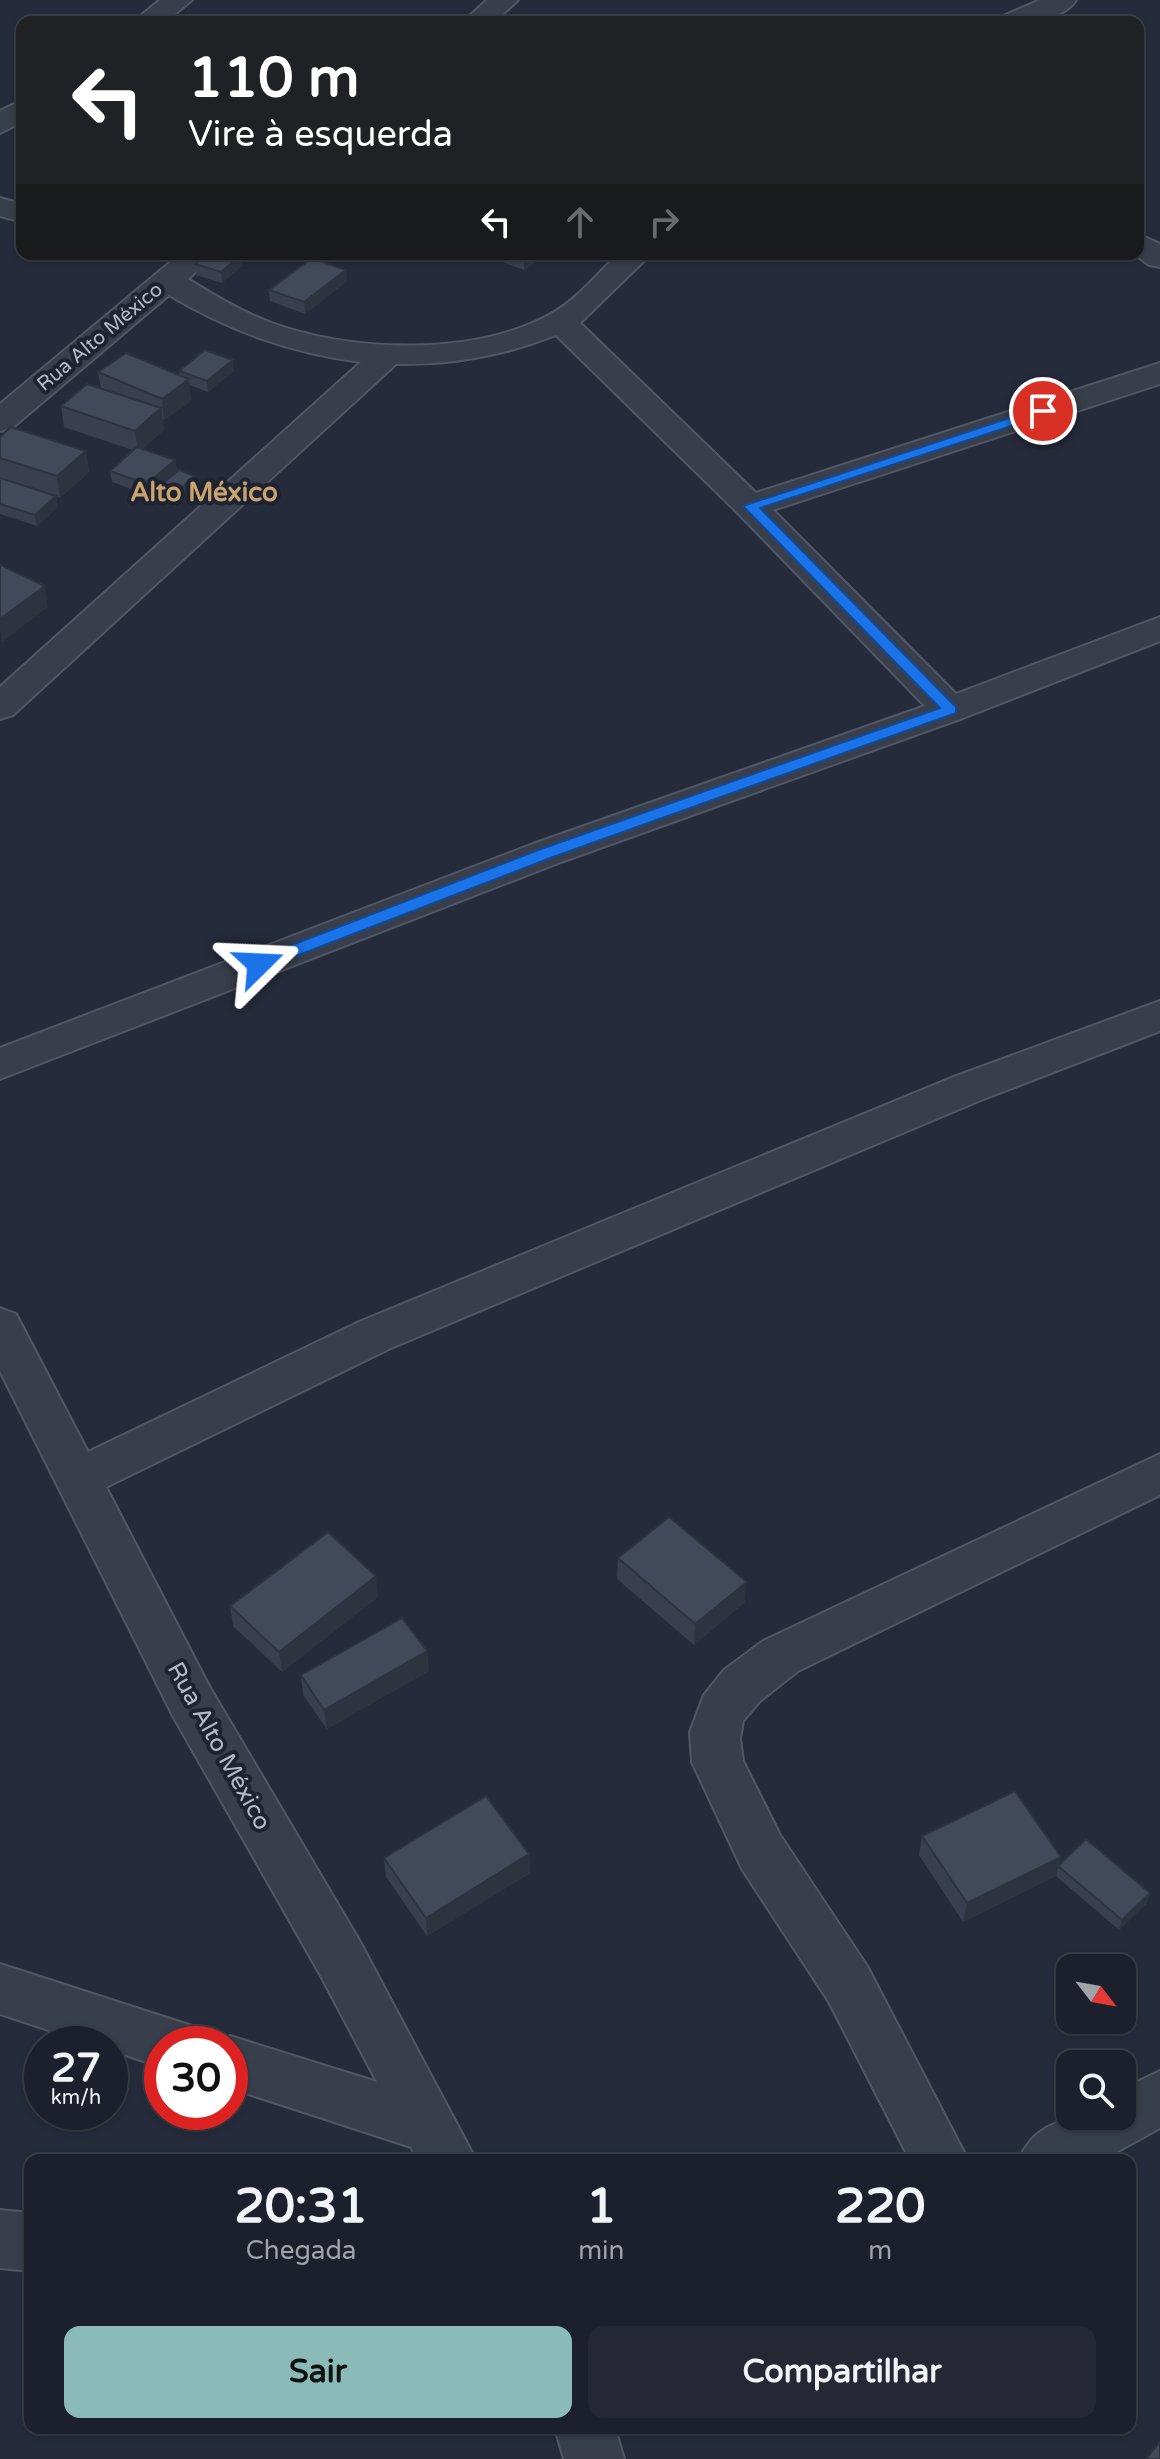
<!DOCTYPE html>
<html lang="pt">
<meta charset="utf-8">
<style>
body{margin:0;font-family:"Varela Round",sans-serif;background:#252834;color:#f1f3f6;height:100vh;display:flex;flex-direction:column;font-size:30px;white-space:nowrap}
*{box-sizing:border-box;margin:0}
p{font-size:26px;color:#a0a3a9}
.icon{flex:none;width:44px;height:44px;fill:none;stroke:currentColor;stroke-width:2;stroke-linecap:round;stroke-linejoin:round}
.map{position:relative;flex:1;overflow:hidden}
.panel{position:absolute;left:24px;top:2154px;width:1112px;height:280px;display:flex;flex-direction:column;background:#1c202c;border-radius:16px;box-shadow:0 2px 6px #0004,0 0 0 2px #3a3e48}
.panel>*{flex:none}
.top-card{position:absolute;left:16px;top:16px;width:1128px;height:244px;border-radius:16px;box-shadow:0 2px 6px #0004,0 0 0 2px #3a3e48;background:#202124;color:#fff;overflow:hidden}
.needle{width:52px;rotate:121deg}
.tools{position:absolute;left:1056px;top:1954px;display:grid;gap:16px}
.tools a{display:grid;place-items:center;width:80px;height:80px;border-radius:16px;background:#1c202c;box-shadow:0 2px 6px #0004,0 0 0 2px #3a3e48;font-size:40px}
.speed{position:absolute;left:24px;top:2026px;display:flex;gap:16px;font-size:40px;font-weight:700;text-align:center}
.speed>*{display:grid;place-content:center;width:104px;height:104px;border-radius:50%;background:#1c202c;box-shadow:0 2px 6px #0004,0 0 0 2px #3a3e48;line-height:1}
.speed small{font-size:20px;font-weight:400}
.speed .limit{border:12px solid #d22;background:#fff;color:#111}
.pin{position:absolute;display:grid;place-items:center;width:68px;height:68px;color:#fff;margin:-34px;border:4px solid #fff;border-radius:50%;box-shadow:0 2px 8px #0007}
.me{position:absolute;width:88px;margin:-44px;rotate:69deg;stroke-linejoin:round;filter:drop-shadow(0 0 6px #0008)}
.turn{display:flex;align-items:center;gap:28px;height:168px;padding:0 40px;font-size:36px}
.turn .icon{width:104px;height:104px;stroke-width:2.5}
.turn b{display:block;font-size:56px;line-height:68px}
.lanes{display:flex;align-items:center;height:76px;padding:0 40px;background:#0003;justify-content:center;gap:40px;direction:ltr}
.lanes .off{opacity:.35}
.eta{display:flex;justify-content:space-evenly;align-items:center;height:136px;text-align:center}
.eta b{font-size:48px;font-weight:700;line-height:56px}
.action{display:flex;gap:16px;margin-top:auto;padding:16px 40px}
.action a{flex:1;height:92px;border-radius:16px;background:#8bbbb9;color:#111;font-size:32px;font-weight:700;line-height:92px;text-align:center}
.action a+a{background:#252834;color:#f1f3f6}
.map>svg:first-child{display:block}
</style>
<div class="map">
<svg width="1160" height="2459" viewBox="0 0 1160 2459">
<rect width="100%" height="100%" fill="#262b3b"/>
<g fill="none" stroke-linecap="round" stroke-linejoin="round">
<g stroke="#515664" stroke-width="4">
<g id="minor">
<path d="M160 0H192L165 22H133Z"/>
<path d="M487 0H518L494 22H463Z"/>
<path d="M1040 0H1076C1060 23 1024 22 999 22L1003 16Z"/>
<path d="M22 100V122L0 133V111Z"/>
<path d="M0 198 22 204V222L0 216Z"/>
<path d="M1138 234 1160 244V267L1149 265 1134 254H1138Z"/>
<path d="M180 254H214L188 279C214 295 240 311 269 322 351 352 471 357 549 315 576 301 597 274 618 254H651L580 323 756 493 1160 363V384L773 510 956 694 1160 617V641L963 718 561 862 0 1079V1048L533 844 925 706 738 513 556 335C506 355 451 365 396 364L13 715 0 719V687L361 362C290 353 230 331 169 295L12 428 0 431V404Z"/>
<path d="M1160 1001V1031L981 1100 391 1348 106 1487 209 1686 359 1940 476 2160H418L411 2147 230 2088V2044H210L230 2036 377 2082 321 1976 173 1716 0 1371V1308L16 1314 88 1452 359 1322 951 1078Z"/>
<path d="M1160 1454V1495L798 1671 760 1701 743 1721 740 1739 743 1761 780 1835 867 1966 968 2160H910L829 2002 742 1869 692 1762 690 1732 704 1695 724 1670 763 1641Z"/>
<path d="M0 1964 192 2026 200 2044H162V2067L110 2050V2044H91L0 2014Z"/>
<path d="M1160 2071V2128L1102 2160H1019C1037 2116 1080 2116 1122 2116V2089Z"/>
<path d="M0 2210 30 2213V2271L0 2268Z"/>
<path d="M555 2428H615L624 2459H564Z"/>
</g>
</g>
<use href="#minor" fill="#393e4c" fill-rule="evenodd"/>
</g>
<g fill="#393f4e">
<path d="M242 254 243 265 222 283 196 275 195 264Z"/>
<path d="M486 254H547L524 270 486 256Z"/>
<path d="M347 281 305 314 270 301 269 290Z"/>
<path d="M179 371H234L208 392 189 385 191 401 164 420 162 419 164 430 142 449 175 460 177 472 196 487 175 506 158 501 156 489 174 474 149 495 112 482 110 471 133 450 64 427 61 406 101 388 98 372 179 376Z"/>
<path d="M0 437 86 451 89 472 60 498 56 496 58 507 37 526 0 514Z"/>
<path d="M618 1558 745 1602 694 1645 617 1579Z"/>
<path d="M378 1597 282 1672 233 1626 230 1606Z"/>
<path d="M427 1651 429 1671 327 1729 303 1695 301 1675Z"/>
<path d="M922 1836 1061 1857 1058 1866 1147 1903 1119 1930 1056 1876 963 1922 919 1855Z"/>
<path d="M529 1854 530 1873 427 1936 386 1877 384 1858Z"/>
</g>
<g fill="#2e3340">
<path d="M242 254 243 265 222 283 221 272Z"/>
<path d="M532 254H547L524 270V260Z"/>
<path d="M346 270 347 281 305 314 304 302Z"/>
<path d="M233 360 234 371 208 392 207 381Z"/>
<path d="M189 379 191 401 164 420 162 399Z"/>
<path d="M161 408 164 430 138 452 135 431Z"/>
<path d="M86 451 89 472 60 498 57 476Z"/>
<path d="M175 460 177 472 149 495 147 484Z"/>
<path d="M195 476 196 487 175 506 173 495Z"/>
<path d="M56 496 58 507 37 526 35 515Z"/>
<path d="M45 586 48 607 2 642 0 630V619Z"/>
<path d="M376 1576 378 1597 282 1672 279 1652Z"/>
<path d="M747 1582 745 1602 694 1645 695 1624Z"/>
<path d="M427 1651 429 1671 327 1729 324 1710Z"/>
<path d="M529 1854 530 1873 427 1936 426 1918Z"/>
<path d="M1061 1857 1056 1876 963 1922 967 1903Z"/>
<path d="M1150 1893 1147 1903 1119 1930 1122 1920Z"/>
</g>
<g fill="#42495b" stroke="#2e3340" stroke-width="2">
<path d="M207 254H242L221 272 195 264Z"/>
<path d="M510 254H532L524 260Z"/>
<path d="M312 258 346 270 304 302 269 290Z"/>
<path d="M205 350 233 360 207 381 179 371Z"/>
<path d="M126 353 189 379 162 399 98 372Z"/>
<path d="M87 384 161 408 135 431 61 406Z"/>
<path d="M11 427 86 451 57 476 0 458V437Z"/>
<path d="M137 447 175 460 147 484 110 471Z"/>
<path d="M179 470 195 476 173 495 156 489Z"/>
<path d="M0 478 56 496 35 515 0 504Z"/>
<path d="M0 565 45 586 0 619Z"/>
<path d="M669 1517 747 1582 695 1624 618 1558Z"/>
<path d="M328 1532 376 1576 279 1652 230 1606Z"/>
<path d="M402 1618 427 1651 324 1710 301 1675Z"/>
<path d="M1015 1791 1061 1857 967 1903 922 1836Z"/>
<path d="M486 1796 529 1854 426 1918 384 1858Z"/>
<path d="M1086 1839 1150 1893 1122 1920 1058 1866Z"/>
<path d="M1160 2442V2459H1146Z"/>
</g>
<path fill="#1a73e8" stroke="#114b97" stroke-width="2" d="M1043 407 1050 411 1048 414 760 508 956 707V713L553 857 265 968H253L251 964 253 960 541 849 940 708 743 506Z"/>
<g text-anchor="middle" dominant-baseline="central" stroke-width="8" stroke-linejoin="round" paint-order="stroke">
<g font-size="20" fill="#b5b9c7" stroke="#1e2331">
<text transform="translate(100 337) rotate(-40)">Rua Alto México</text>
</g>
<g font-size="24" fill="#b5b9c7" stroke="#1e2331">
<text transform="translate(219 1746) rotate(61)">Rua Alto México</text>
</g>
<g font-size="26" font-weight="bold" fill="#cca46b" stroke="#1e2331">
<text x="204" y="492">Alto México</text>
</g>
</g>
</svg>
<div class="tools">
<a><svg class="needle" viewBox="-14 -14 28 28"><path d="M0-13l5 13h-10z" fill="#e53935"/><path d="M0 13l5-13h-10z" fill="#a0a3a9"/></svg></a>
<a><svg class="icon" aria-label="search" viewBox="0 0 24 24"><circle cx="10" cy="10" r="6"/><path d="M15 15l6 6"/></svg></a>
</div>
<div class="speed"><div>27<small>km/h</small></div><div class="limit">30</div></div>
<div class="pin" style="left:1043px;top:411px;background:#d93025"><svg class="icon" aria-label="arrive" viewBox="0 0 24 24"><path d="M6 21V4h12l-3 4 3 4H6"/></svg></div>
<svg class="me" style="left:259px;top:964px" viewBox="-20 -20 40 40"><path d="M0-17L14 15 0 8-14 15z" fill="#1a73e8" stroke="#fff" stroke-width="4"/></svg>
<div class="top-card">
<div class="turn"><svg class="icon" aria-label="left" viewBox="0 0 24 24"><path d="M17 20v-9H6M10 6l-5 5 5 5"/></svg><div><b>110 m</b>Vire à esquerda</div></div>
<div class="lanes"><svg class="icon" aria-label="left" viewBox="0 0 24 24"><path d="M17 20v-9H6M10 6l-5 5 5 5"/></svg><svg class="icon off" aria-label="ahead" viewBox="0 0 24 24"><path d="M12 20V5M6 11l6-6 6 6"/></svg><svg class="icon off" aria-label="right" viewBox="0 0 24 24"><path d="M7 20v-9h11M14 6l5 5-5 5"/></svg></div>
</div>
<section class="panel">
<div class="eta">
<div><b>20:31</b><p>Chegada</p></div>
<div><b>1</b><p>min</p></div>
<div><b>220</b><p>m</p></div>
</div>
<div class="action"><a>Sair</a><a>Compartilhar</a></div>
</section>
</div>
